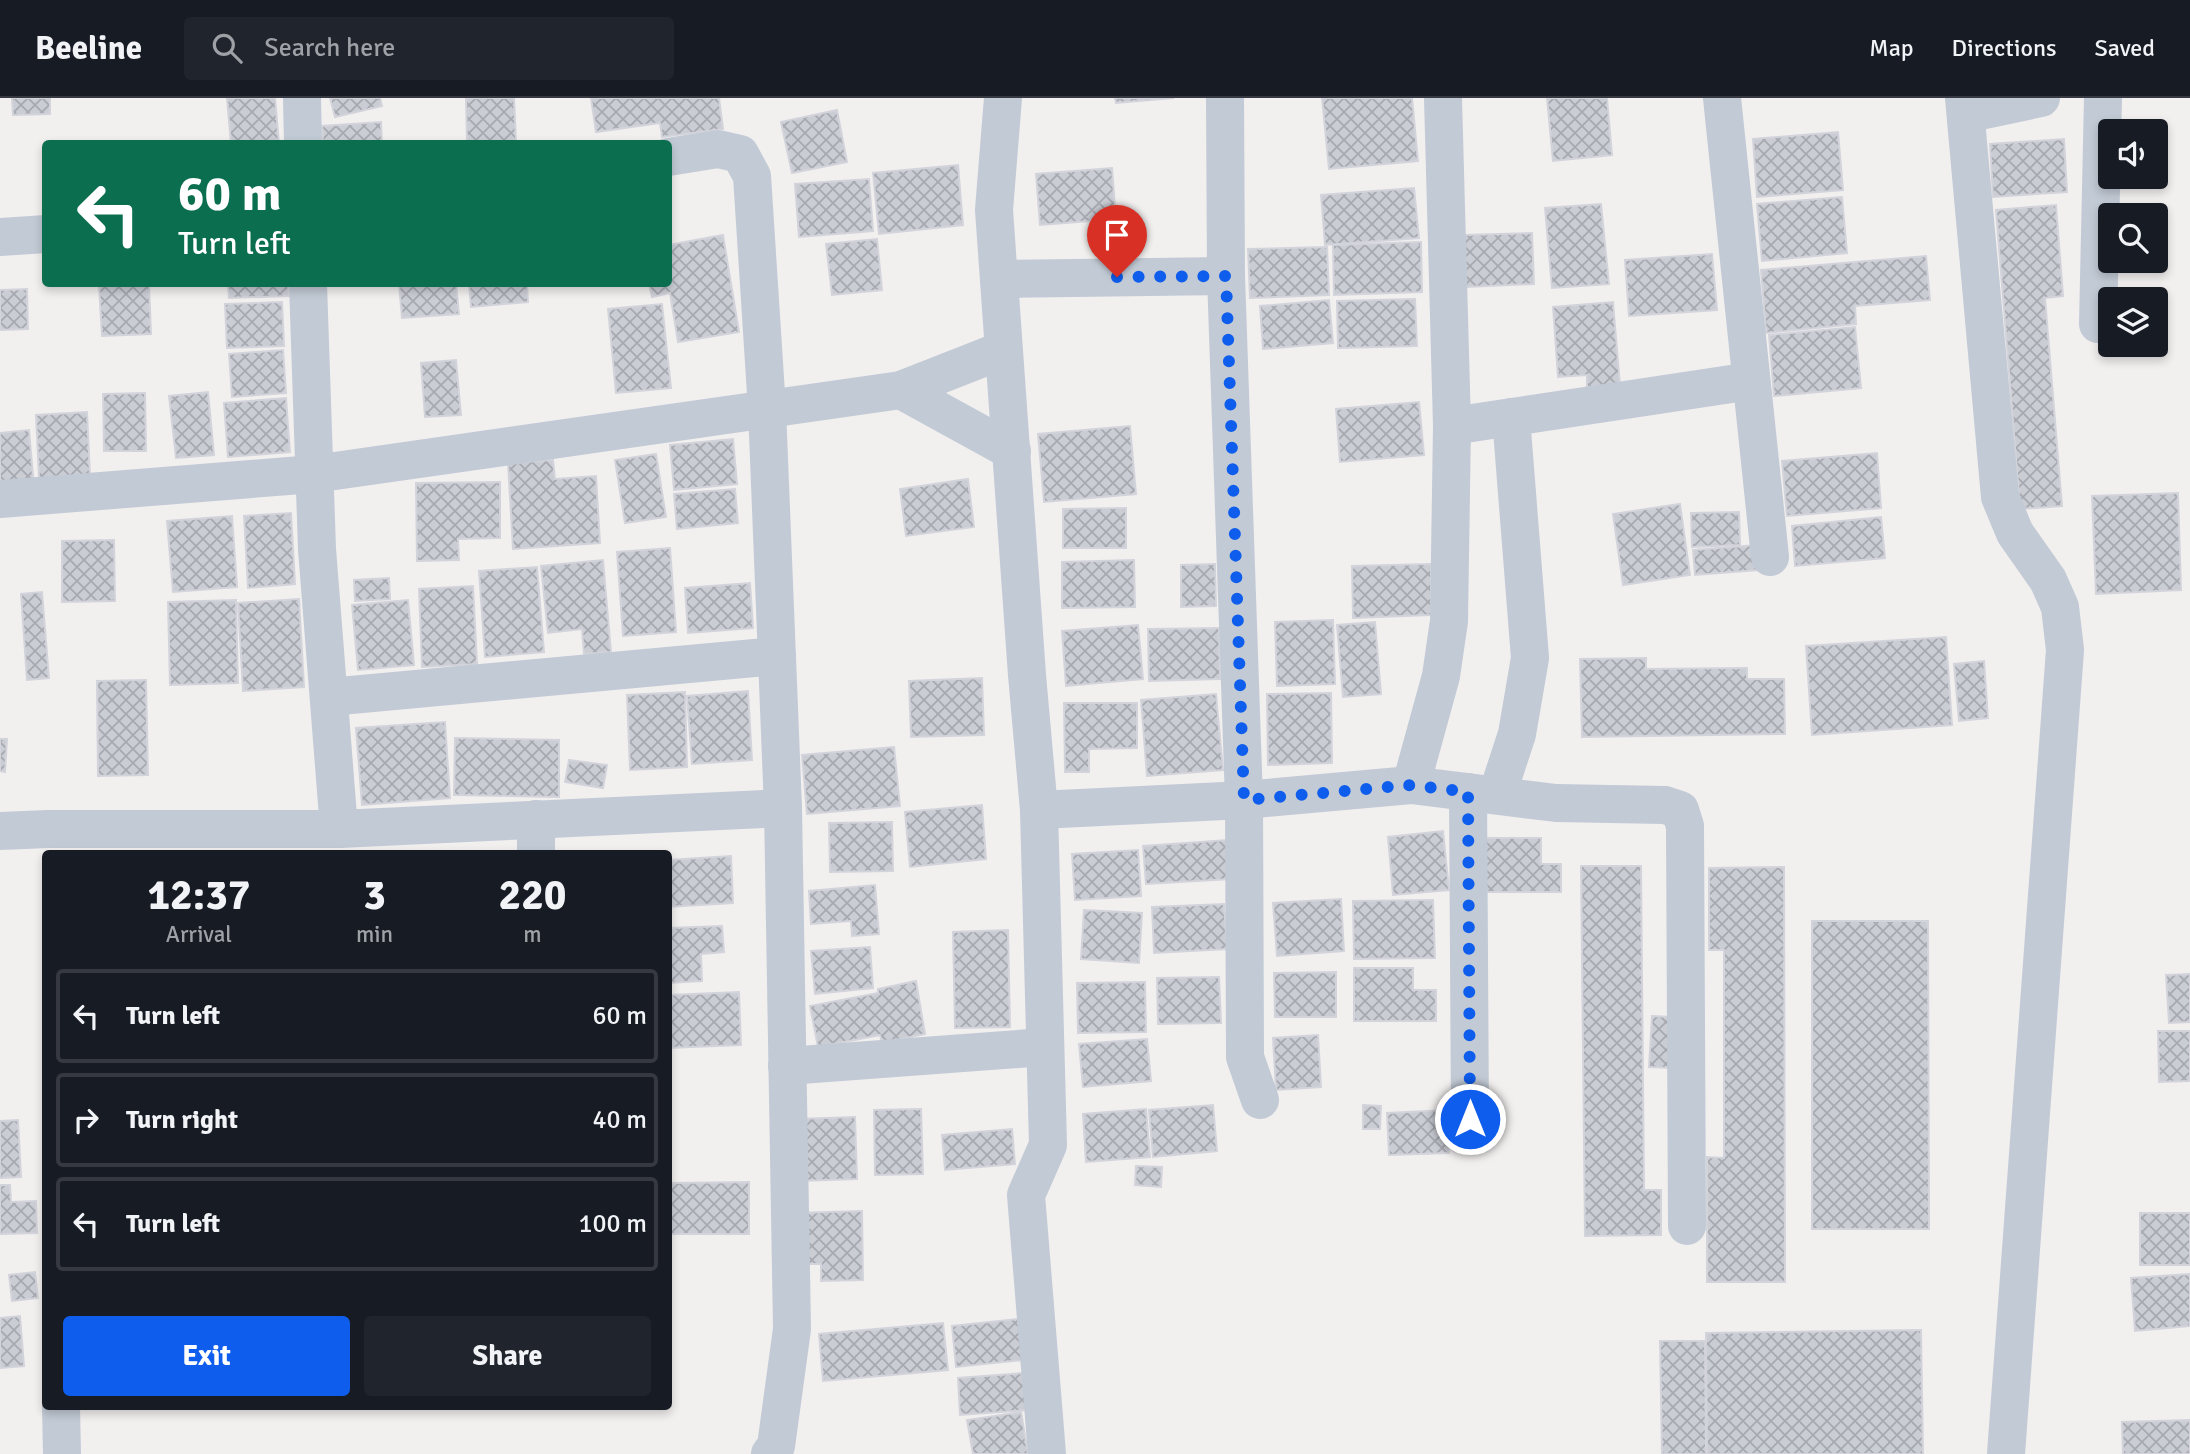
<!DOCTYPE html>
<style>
body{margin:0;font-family:Signika,sans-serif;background:#20242c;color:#f1f3f6;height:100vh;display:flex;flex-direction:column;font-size:26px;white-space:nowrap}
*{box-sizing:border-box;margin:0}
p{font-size:23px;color:#9ea1a6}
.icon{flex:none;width:38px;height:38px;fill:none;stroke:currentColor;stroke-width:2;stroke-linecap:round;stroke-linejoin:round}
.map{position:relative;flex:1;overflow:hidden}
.details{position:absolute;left:42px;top:752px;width:630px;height:560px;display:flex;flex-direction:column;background:#171b24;border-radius:7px;box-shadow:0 4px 10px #0003}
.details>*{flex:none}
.top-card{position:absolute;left:42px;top:42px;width:630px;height:147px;border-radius:7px;box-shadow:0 4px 10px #0003;background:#0b6e4f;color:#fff;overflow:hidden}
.buttons{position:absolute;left:2098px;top:21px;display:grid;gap:14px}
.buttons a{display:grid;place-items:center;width:70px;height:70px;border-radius:7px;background:#171b24;box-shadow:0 4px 10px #0003;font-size:35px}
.pin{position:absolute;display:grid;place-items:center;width:60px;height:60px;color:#fff;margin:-72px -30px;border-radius:50% 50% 50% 0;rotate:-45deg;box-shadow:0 0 7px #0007}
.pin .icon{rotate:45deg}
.me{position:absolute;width:77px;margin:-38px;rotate:0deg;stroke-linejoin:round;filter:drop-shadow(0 0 5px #0008)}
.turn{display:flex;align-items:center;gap:24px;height:147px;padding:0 21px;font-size:32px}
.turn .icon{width:91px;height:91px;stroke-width:2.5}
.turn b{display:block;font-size:49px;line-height:60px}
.eta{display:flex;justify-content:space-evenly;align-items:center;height:119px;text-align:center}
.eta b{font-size:42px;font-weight:800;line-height:49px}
.primary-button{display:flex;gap:14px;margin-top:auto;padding:14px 21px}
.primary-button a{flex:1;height:80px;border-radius:7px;background:#0e5dec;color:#fff;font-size:28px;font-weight:800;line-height:80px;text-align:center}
.primary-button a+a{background:#20242c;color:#f1f3f6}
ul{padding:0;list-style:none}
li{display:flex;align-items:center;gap:21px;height:94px;margin:0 14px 10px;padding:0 7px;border:4px solid #363941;border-radius:7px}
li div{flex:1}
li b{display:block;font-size:26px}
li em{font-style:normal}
header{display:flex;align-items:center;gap:42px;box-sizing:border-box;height:98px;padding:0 35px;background:#171b24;border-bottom:2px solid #363941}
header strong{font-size:33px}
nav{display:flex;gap:38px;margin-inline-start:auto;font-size:24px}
.search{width:490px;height:63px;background:#20242c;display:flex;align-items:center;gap:18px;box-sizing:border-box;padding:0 24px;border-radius:7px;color:#9ea1a6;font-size:26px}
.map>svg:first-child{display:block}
</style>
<header>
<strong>Beeline</strong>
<div class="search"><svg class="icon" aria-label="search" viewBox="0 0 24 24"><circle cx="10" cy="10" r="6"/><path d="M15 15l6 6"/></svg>Search here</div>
<nav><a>Map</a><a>Directions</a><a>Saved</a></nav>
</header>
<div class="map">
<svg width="2190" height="1356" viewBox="0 0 2190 1356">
<defs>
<pattern id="building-cross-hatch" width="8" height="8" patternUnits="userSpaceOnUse" patternTransform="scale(1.75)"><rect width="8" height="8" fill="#cbcdd5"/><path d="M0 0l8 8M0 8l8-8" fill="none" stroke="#a7a9b0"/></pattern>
</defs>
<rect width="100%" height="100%" fill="#f2efef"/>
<g fill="url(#building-cross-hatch)" stroke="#d3d4db" stroke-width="2">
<path d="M12 0H50V16L13 17Z"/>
<path d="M227 0H275L279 46H231Z"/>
<path d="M330 0H380L382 8 335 19Z"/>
<path d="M466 0H514L516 43 467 45Z"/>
<path d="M591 0H719L723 31 662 39 660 25 596 34Z"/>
<path d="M1115 0H1174L1116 5Z"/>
<path d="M1322 0H1412L1418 63 1329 71Z"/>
<path d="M1547 0H1607L1612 57 1553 63Z"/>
<path d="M837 12 847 64 792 75 781 24Z"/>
<path d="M381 24 382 46H323L322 28Z"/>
<path d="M1838 34 1843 92 1757 99 1753 41Z"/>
<path d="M2064 41 2067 94 1993 99 1990 46Z"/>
<path d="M958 67 963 127 879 136 873 75Z"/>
<path d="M1112 70 1116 121 1040 127 1036 76Z"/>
<path d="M869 81 873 133 799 139 795 86Z"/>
<path d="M1414 90 1419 140 1325 147 1321 97Z"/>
<path d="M1842 99 1847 155 1762 163 1757 106Z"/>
<path d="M1601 106 1609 186 1552 190 1545 110Z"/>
<path d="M2056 107 2063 198 2045 200 2062 408 2020 411 1996 112Z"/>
<path d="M1532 135 1534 186 1466 189 1464 137Z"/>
<path d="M723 137 739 234 678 244 670 195 652 199 649 186H668V147Z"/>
<path d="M877 141 882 192 832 197 826 146Z"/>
<path d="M1421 144 1422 194 1334 197 1333 147Z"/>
<path d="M1327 149 1329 197 1250 200 1248 151Z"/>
<path d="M1712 156 1717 212 1629 218 1625 162Z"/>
<path d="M1926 158 1930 202 1855 208 1856 226 1766 235 1761 172Z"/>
<path d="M149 186 151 236 102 238 99 187Z"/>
<path d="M228 186H288L289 198 229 200Z"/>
<path d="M399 186H456L459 216 402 220Z"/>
<path d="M469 186H527L528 204 471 209Z"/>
<path d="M27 191 28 231 0 232V192Z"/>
<path d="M1415 201 1417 248 1338 250 1337 203Z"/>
<path d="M1329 202 1333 245 1263 251 1260 208Z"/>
<path d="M282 204 284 248 227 250 225 206Z"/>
<path d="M1613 204 1620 287 1587 289V277L1558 279 1553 209Z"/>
<path d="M662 206 671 290 616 295 608 211Z"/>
<path d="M1855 229 1861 290 1774 298 1769 237Z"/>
<path d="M283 252 286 295 232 299 229 256Z"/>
<path d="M456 262 461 317 425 319 421 265Z"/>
<path d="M208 294 214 357 176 360 169 298Z"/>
<path d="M145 295 146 353H104L103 296Z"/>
<path d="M286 300 290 354 228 359 224 305Z"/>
<path d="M1419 304 1424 357 1340 364 1336 311Z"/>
<path d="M87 314 90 378 39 380 36 317Z"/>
<path d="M1130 328 1136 396 1044 404 1038 336Z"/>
<path d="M29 332 34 389 0 393V335Z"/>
<path d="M733 341 737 386 674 392 670 347Z"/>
<path d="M1877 355 1881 410 1787 418 1782 363Z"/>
<path d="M656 356 666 419 625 425 615 362Z"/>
<path d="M553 362 555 381 596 378 600 445 513 451 508 365Z"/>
<path d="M968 381 974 429 906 438 900 391Z"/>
<path d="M500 384V440L458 441 459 462 417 463 416 385Z"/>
<path d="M735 391 738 425 677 431 674 396Z"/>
<path d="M2178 395 2181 492 2096 496 2092 398Z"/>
<path d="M1680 406 1690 477 1623 487 1613 416Z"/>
<path d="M1126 410V450H1063V411Z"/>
<path d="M1739 414 1740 447 1692 449 1691 415Z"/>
<path d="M291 415 295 486 248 490 244 418Z"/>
<path d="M232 418 237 489 173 494 167 423Z"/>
<path d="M1881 419 1885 460 1795 468 1792 428Z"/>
<path d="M114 442 115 503 62 504V443Z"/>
<path d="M1757 447 1758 472 1695 477 1693 452Z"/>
<path d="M670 450 676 534 623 538 617 454Z"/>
<path d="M603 462 611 554 584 556 582 531 548 535 541 468Z"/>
<path d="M1134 462 1135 509 1062 510V464Z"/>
<path d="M1215 466 1216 508 1181 509V467Z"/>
<path d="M1431 466V517L1353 520 1352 468Z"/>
<path d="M537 469 544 554 485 559 479 473Z"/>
<path d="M389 480 390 501 355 503 354 482Z"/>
<path d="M750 485 753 530 688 535 685 490Z"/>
<path d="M473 488 477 566 422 569 419 491Z"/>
<path d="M42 494 49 580 27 582 21 496Z"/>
<path d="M299 501 304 589 243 593 238 505Z"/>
<path d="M236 502 238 585 170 587 168 504Z"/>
<path d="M408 502 414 567 358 572 352 507Z"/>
<path d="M1333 522 1335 586 1277 588 1275 524Z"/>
<path d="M1375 524 1381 596 1343 599 1337 527Z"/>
<path d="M1138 527 1143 581 1066 588 1062 533Z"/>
<path d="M1219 530 1220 581 1149 583 1148 531Z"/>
<path d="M1946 539 1952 627 1812 637 1806 548Z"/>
<path d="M1646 560V571L1747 570V581H1784L1785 636 1582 639 1580 561Z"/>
<path d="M1984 563 1988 620 1959 623 1954 566Z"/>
<path d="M982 580 984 637 911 639 909 583Z"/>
<path d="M146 582 148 677 98 678 97 583Z"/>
<path d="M748 593 752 662 692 666 687 598Z"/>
<path d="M685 594 687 669 630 672 627 597Z"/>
<path d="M1331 595 1332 665 1268 667 1267 596Z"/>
<path d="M1216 596 1223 672 1147 678 1141 602Z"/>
<path d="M1064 605H1137V650L1089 651V674H1065Z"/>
<path d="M445 624 450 700 362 707 356 630Z"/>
<path d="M455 640 559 642V699L454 697Z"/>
<path d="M0 641H7L5 674 0 673Z"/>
<path d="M894 649 900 708 807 716 802 657Z"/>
<path d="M569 662 607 667 603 690 565 684Z"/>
<path d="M982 707 986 761 910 769 905 714Z"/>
<path d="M892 724 893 773 830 774 829 725Z"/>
<path d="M1443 733 1449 792 1393 797 1388 739Z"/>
<path d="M1486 740H1541V766H1561V794H1486Z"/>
<path d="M1228 742 1231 781 1146 786 1143 748Z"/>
<path d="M1138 752 1141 798 1075 802 1072 756Z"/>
<path d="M408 753 409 756H313L312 755Z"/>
<path d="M731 758 733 805 668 809V762Z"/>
<path d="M1581 768H1641L1644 1092H1661V1137L1585 1138Z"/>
<path d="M1784 769 1785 1184H1707V1059L1724 1060V852H1709V770Z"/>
<path d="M875 787 879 836 852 838 851 823 811 826 809 793Z"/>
<path d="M1341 801 1344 853 1277 858 1273 805Z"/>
<path d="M1433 802 1435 860 1354 861 1353 803Z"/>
<path d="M1224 806 1227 851 1154 855 1152 809Z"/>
<path d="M1084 812 1142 815 1139 865 1081 861Z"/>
<path d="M1812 823H1928L1929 1131H1812Z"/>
<path d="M722 828 724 854 701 856 702 883 668 885V830Z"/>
<path d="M1008 832 1010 929 955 930 953 834Z"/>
<path d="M870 849 873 890 815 896 811 853Z"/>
<path d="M1354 870H1413V892H1436V923H1354Z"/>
<path d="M1336 874V919H1275L1274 875Z"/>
<path d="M2190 876V924L2169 925 2166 877Z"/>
<path d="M1219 879 1221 925 1158 926 1157 880Z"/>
<path d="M916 883 925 936 882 945 880 937 818 949 810 908 878 895V891Z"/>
<path d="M1145 884 1146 934 1078 935 1077 885Z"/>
<path d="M739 894 741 947 668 950V897Z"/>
<path d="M1652 918 1672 919 1670 970 1649 969Z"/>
<path d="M2158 933H2190V983L2159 984Z"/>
<path d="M1318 937 1321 989 1276 992 1273 940Z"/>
<path d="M1147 941 1151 983 1083 989 1079 946Z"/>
<path d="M1213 1007 1217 1053 1153 1059 1149 1012Z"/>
<path d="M1363 1007 1381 1008 1380 1031H1363Z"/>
<path d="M921 1011 923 1076 875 1077 874 1012Z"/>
<path d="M1146 1011 1150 1059 1086 1064 1083 1016Z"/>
<path d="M1447 1012 1449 1055 1389 1057 1387 1015Z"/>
<path d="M855 1019 857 1081 798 1083 796 1021Z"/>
<path d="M18 1022 21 1079 0 1080V1023Z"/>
<path d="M1012 1031 1015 1066 945 1072 942 1037Z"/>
<path d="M1136 1068 1162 1069 1161 1089 1135 1087Z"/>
<path d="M749 1084V1136H670V1085Z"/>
<path d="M0 1087H10L11 1104 36 1103 37 1135 0 1136Z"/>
<path d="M862 1113 863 1182 821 1183V1166H798L797 1115Z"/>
<rect x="2140" y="1115" width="50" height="52"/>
<path d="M35 1174 38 1200 12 1203 9 1177Z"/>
<path d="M2190 1176V1228L2135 1233 2131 1180Z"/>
<path d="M20 1218 24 1268 0 1270V1220Z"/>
<path d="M1018 1221 1023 1262 956 1269 952 1228Z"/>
<path d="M943 1225 948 1272 823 1283 819 1236Z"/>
<path d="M1921 1232 1923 1356H1707L1706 1235Z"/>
<path d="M1660 1243H1705L1706 1356H1662Z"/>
<path d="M1024 1275 1028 1312 960 1317 958 1280Z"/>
<path d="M1021 1314 1028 1356H973L967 1322Z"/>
<path d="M2190 1322V1356H2123L2122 1324Z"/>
</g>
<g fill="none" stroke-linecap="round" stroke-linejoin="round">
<g stroke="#c2cad5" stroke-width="38">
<path d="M302 0 303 46"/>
<path d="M1003 0 994 112 1027 577 1039 712 1048 1047 1026 1097 1047 1356"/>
<path d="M1225 0 1226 178 1244 702 1245 959 1260 1002"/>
<path d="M1443 0 1452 328 1449 523 1441 578 1411 687 1556 705 1665 707 1680 712 1685 728 1687 1128"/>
<path d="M1722 0 1770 459"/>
<path d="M1964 0 2000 399 2015 435 2048 482 2060 509 2065 552 2006 1356"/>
<path d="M1966 16 2041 0"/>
<path d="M668 59 718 51 740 56 752 78 767 311 783 710 792 1231 776 1348 770 1356"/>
<path d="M0 139 46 136"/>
<path d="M999 181 1226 178"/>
<path d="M308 186 317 451 339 731"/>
<path d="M2098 226 2103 0"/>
<path d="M901 292 1012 353"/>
<path d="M1452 328 1751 283"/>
<path d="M0 401 314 376 901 292 1003 252"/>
<path d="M329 599 777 558"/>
<path d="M1468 694 1470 1021"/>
<path d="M1497 697 1517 636 1530 560 1511 319"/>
<path d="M1039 712 1244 702 1411 687"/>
<path d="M536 721V756"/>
<path d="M0 733 48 731H339L783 710"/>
<path d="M787 968 1045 949"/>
<path d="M61 1309 62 1356"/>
</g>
</g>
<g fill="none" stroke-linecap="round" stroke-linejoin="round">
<path stroke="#0e5dec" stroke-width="12" stroke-dasharray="0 21.6" d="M1117 179 1226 178 1244 702 1411 687 1468 694 1470 1021"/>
</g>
</svg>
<div class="buttons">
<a><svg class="icon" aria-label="sound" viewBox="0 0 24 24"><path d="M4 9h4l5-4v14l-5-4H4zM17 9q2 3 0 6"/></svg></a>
<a><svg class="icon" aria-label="search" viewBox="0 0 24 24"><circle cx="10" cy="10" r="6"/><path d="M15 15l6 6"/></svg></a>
<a><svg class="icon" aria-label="layers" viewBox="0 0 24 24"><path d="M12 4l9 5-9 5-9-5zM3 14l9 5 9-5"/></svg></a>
</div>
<div class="pin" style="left:1117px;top:179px;background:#d93025"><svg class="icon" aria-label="arrive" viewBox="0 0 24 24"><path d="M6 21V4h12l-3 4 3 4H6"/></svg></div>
<svg class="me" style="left:1470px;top:1021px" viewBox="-20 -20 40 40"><circle r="17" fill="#0e5dec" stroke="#fff" stroke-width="3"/><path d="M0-11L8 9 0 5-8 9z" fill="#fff"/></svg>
<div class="top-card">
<div class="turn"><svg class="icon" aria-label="left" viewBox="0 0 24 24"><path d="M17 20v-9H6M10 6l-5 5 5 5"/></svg><div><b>60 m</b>Turn left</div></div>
</div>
<section class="details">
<div class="eta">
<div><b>12:37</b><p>Arrival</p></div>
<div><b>3</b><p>min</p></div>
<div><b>220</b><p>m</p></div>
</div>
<ul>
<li><svg class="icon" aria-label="left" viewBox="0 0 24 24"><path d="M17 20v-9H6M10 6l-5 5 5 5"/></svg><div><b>Turn left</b></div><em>60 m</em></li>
<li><svg class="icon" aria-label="right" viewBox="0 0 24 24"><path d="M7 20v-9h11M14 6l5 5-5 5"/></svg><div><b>Turn right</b></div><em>40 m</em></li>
<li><svg class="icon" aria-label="left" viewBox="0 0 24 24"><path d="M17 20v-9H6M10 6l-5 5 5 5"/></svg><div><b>Turn left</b></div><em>100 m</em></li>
</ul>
<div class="primary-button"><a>Exit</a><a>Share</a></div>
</section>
</div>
